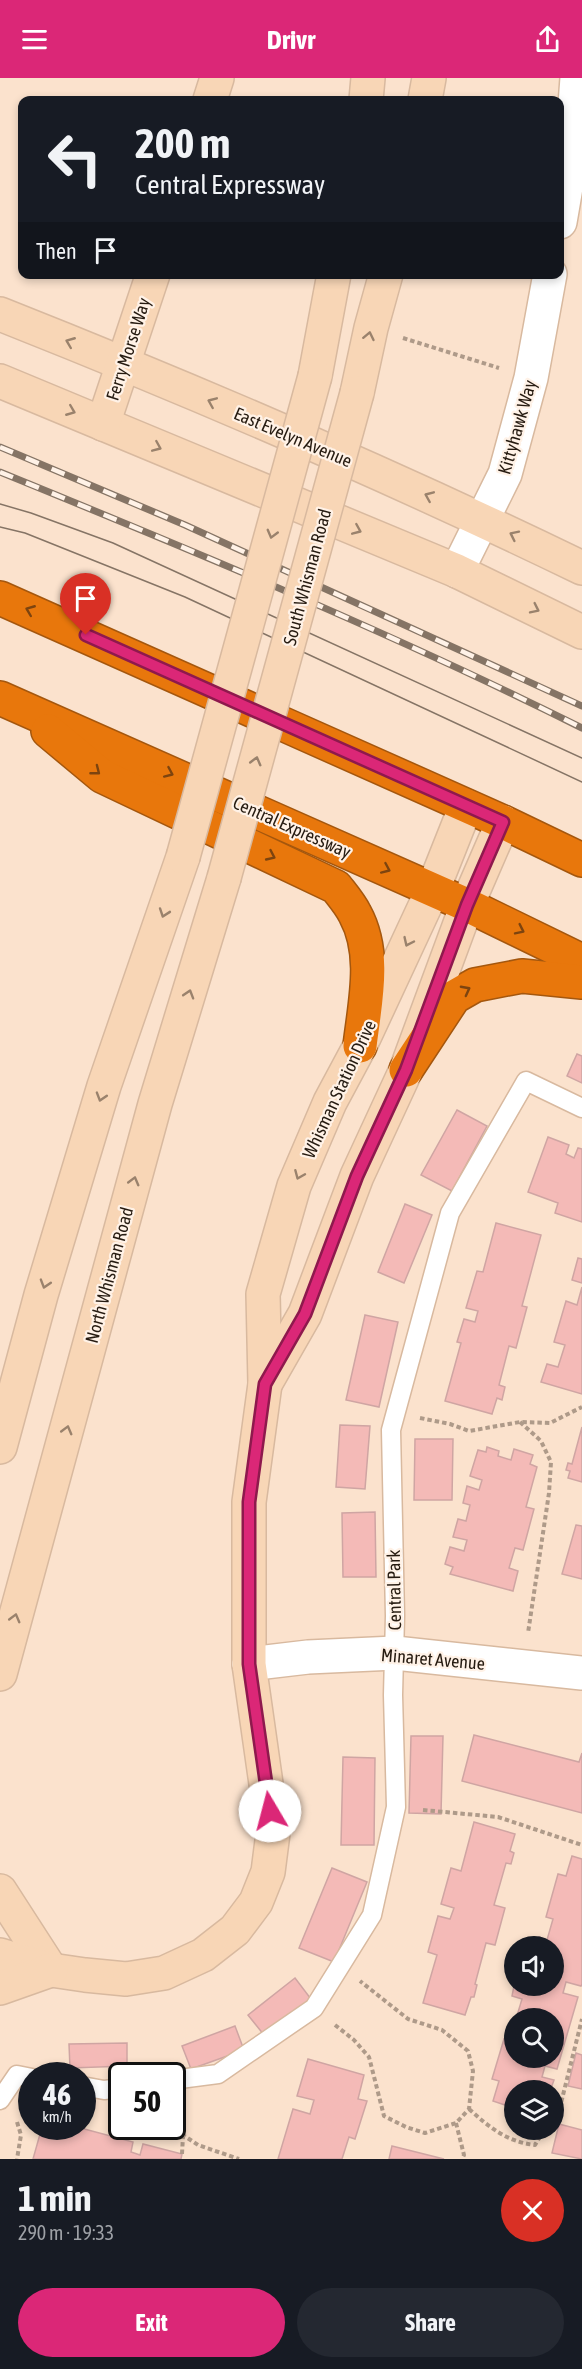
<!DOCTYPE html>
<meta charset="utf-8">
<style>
body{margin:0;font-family:"Asap Condensed",sans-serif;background:#242831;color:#f1f3f6;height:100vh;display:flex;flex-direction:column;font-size:22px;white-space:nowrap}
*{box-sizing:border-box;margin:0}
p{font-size:20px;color:#9ea1a6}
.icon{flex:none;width:33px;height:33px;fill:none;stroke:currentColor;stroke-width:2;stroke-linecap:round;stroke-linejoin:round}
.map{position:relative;height:2081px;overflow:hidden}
.details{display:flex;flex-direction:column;background:#171b24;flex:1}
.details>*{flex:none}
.top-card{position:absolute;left:18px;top:18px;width:546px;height:183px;border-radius:12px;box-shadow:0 3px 9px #0003;background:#171b24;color:#f1f3f6;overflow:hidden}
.controls{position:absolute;left:504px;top:1858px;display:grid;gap:12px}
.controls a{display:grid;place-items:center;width:60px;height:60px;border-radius:50%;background:#171b24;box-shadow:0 3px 9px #0003;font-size:30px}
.speed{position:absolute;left:18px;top:1984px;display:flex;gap:12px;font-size:30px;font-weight:700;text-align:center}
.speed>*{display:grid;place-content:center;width:78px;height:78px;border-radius:50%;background:#171b24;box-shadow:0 3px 9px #0003;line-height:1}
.speed small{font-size:15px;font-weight:400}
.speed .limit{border:3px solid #111;border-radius:9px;background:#fff;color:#111}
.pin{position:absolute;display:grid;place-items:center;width:51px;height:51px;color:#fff;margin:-62px -26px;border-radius:50% 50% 50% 0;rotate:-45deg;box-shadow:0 0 6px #0007}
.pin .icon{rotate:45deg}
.me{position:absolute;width:66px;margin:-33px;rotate:352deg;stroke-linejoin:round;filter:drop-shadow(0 0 4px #0008)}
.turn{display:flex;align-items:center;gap:21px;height:126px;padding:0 18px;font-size:27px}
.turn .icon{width:78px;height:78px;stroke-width:2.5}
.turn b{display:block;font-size:42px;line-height:51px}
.then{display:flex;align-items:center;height:57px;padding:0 18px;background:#0003;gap:12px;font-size:22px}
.round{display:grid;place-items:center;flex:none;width:63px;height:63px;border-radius:32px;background:#242831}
.overview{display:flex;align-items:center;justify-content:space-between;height:102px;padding:0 18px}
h1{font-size:36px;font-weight:700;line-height:45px}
.cta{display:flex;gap:12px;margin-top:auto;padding:12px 18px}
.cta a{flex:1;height:69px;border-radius:36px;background:#db2777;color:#fff;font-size:24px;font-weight:700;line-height:69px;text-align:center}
.cta a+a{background:#242831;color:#f1f3f6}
header{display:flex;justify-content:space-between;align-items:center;height:78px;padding:0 18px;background:#db2777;color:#fff;font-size:27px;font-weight:700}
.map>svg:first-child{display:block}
</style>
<header><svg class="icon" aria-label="menu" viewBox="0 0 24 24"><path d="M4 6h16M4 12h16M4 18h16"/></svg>Drivr<svg class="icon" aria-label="share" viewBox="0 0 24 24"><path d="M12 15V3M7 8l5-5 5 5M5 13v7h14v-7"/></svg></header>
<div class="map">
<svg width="582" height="2081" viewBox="0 0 582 2081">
<rect width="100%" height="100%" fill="#fbe2cd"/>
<g fill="#f4bab7" stroke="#cfa5a3" stroke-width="1.5">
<path d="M577 976 582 978V1005L567 998Z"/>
<path d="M457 1032 487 1048 452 1113 421 1097Z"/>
<path d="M548 1059 569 1067 566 1076 574 1080 578 1070 582 1071V1144L555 1135 558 1125 528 1114Z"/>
<path d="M405 1126 432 1137 404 1205 378 1194Z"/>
<path d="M496 1145 541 1157 522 1228 527 1229 516 1270 509 1268 499 1307 505 1309 502 1322 497 1320 492 1336 445 1323 461 1265 457 1264 464 1241 475 1244 478 1233 466 1230 477 1193 483 1194Z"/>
<path d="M578 1180 582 1181V1205L572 1202Z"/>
<path d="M582 1209V1316L541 1304 547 1286 558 1289 565 1267 554 1264 566 1223 577 1227Z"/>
<path d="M365 1237 398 1244 379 1329 346 1322Z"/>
<path d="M340 1347 370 1348 365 1411 336 1409Z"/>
<path d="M582 1349V1404L568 1400 570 1393 566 1392 568 1385 572 1386Z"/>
<path d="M415 1361H453L452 1422H414Z"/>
<path d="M487 1369 499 1373 498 1378 511 1382 514 1371 533 1377 530 1386 537 1389 526 1429 534 1431 523 1472 515 1470 509 1490 518 1493 513 1513 450 1496 453 1489 445 1486 450 1469 464 1473 467 1462 453 1459 458 1441 466 1443 470 1427 463 1425 467 1408 479 1412 482 1402 470 1398 478 1372 486 1374Z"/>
<path d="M375 1434 376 1499H343L342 1435Z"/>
<path d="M576 1447 582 1448V1501L562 1496Z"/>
<path d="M474 1657 579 1684 582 1675V1735L462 1703Z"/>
<path d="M411 1658H443L441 1736 409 1735Z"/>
<path d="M343 1679 375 1680 374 1767H341Z"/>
<path d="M474 1744 515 1756 510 1773 514 1775 511 1786 506 1785 494 1827 505 1830 495 1867 486 1865 475 1906 477 1907 474 1919H471L465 1937 423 1925 437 1877 428 1874 438 1838 450 1841 454 1830 441 1826 451 1790 461 1793Z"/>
<path d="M572 1778 582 1781V1906L581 1908 566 1904 563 1915 578 1919 557 1991 545 1988 542 1999 554 2002 550 2013H514V2030L493 2023 499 2003 492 2001 504 1961 510 1963 514 1947V1980H554V1941H516L522 1921 512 1918 514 1908H554V1869H536L539 1859 547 1862 553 1841 546 1839 558 1796 566 1798Z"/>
<path d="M332 1790 367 1804 334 1884 299 1870Z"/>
<path d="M295 1900 311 1921 264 1957 248 1937Z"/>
<path d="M235 1948 244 1972 191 1991 182 1968Z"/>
<path d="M127 1965V1988L70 1990 69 1966Z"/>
<path d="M576 1975 582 1977V2011L568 2008Z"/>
<path d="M308 1981 364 1997 358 2021 367 2023 355 2061 349 2059 342 2081H278L293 2031 310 2036 314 2022 297 2018Z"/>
<path d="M559 2046 582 2052V2081L552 2075Z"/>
<path d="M42 2049H77L133 2064 131 2074 140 2077 143 2066 182 2076 181 2081H33Z"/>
<path d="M392 2068 444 2081H389Z"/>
</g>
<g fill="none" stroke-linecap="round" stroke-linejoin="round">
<g stroke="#d8b99f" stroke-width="21">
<g id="lane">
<path d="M172 2002 218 1996 314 1930 372 1837 396 1729 393 1617 395 1538 391 1352 450 1135 526 1003 582 1030"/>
<path d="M82 2008 104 2012 122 2010"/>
<path d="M0 2022 17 1997 32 2000"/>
</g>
</g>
<g stroke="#d8b99f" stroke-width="36">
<g id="street">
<path d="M560 144 571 80 577 0"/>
<path d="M457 493 505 396 531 300 550 196"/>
<path d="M249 1586 308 1579 395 1575 582 1595"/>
</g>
</g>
<g stroke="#d8b99f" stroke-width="36">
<g id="secondary">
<path d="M210 22 217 0"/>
<path d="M366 22 368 0"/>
<path d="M425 22 429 0"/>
<path d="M0 236C197 314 392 398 582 490"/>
<path d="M315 298 334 196"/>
<path d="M0 303 457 493 582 554"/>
<path d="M357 315 371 250 386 196"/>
<path d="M103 346 153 196"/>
<path d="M265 1306 305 1236 357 1098 406 992 467 827 503 744"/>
<path d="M0 1369 41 1217 104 1008 183 779"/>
<path d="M0 1596 155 1026 224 800"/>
<path d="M0 1813 51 1892"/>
<path d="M0 1877 51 1892 85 1897 126 1901 164 1895 203 1877 235 1852 256 1824 268 1794 273 1755 249 1586V1424L265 1306 263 1216 294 1108 330 1024 360 968 433 811 466 728"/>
<path d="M0 1910 51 1892"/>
</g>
</g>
<g stroke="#a4570e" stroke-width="36">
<g id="highway">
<path d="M0 520 503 744 582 782"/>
<path d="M0 620 467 827 582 883"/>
<path d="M48 653 102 698 336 809C343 818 350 826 355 836 377 876 365 925 360 968"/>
<path d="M406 992 454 919 475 907 522 898 582 904"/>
</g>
</g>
<g stroke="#ae9a89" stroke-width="4" stroke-dasharray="4.5 3" stroke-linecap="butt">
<path d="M403 260 499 290"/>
<path d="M420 1340 450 1346 469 1353 520 1344 550 1345 582 1329"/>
<path d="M520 1344 541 1363 551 1384 549 1415 528 1555"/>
<path d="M423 1732 498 1739 582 1767"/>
<path d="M335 1947 354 1962 369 1979 384 2038 406 2049 425 2055 456 2045 469 2031 473 1993 468 1973 442 1952 408 1941 360 1903"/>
<path d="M177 2026 183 2057 198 2067 239 2081"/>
<path d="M469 2031C489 2049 507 2064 535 2067L544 2052"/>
<path d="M554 2037 561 2025 582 1941"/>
<path d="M17 2044 21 2057 17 2081"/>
<path d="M456 2045 464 2077 462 2081"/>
<path d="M182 2076 183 2058"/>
</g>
<use href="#lane" stroke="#fff" stroke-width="18"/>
<use href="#street" stroke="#fff" stroke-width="33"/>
<use href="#secondary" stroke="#f8d6b6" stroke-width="33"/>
<use href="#highway" stroke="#e8770c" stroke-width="33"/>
<g stroke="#857465" stroke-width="1.5">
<path d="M0 426 31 435 113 465 582 680"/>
<path d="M0 449 25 455 185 519 582 704"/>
</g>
<g stroke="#857465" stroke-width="7">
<g id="rail">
<path d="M0 369 185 447 582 628"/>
<path d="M0 394C196 474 392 555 582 650"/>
</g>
</g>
<use href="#rail" stroke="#fff2e7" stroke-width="4.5" stroke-dasharray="14" stroke-linecap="butt"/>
<g stroke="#d8b99f" stroke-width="36" stroke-linecap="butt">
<g id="secondary-bridge">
<path d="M183 779 315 298"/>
<path d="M224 800 357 315"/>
</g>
</g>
<use href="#secondary-bridge" stroke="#f8d6b6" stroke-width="33"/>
</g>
<defs><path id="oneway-chevron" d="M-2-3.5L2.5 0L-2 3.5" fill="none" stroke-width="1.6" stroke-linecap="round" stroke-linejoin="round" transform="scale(1.5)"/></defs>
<g stroke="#9a826c">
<use href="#oneway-chevron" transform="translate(369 258) rotate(-78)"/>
<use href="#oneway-chevron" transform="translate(70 264) rotate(-158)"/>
<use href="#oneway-chevron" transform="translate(212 324) rotate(-157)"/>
<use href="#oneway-chevron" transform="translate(71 333) rotate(22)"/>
<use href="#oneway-chevron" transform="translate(157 369) rotate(23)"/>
<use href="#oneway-chevron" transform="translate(429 418) rotate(-157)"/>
<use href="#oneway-chevron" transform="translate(357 452) rotate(23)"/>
<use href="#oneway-chevron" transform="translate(272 456) rotate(105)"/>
<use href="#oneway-chevron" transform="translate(514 457) rotate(-154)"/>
<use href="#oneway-chevron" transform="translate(535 531) rotate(26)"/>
<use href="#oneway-chevron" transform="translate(256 683) rotate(-75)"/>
<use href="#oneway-chevron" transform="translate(164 835) rotate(109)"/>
<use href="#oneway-chevron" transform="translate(408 864) rotate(115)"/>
<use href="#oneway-chevron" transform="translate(189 916) rotate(-73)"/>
<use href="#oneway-chevron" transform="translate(101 1019) rotate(107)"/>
<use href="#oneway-chevron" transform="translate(299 1097) rotate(113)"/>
<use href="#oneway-chevron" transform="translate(134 1103) rotate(-75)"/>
<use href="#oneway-chevron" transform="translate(45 1206) rotate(107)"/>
<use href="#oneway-chevron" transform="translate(67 1352) rotate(-75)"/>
<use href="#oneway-chevron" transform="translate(15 1540) rotate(-75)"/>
</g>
<g stroke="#7d440f">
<use href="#oneway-chevron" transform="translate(30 532) rotate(-158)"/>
<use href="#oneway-chevron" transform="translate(96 693) rotate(38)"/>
<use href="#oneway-chevron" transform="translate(169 695) rotate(24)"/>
<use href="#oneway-chevron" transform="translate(271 778) rotate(25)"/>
<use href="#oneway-chevron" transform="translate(386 791) rotate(24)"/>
<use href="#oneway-chevron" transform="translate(520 852) rotate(26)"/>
<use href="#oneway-chevron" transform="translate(466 912) rotate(-28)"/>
</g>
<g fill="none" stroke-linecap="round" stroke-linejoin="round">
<g stroke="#8e194d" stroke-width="15">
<path id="route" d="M86 557 503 744 467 827 406 992 357 1098 305 1236 265 1306 249 1424V1586L270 1733"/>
</g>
<use href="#route" stroke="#db2777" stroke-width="10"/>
</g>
<g text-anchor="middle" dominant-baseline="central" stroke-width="4.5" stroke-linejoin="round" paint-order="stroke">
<g font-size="18" fill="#261b11" stroke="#fff2e7">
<text transform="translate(128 271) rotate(-72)">Ferry Morse Way</text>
<text transform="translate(517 349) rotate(-74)">Kittyhawk Way</text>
<text transform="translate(293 359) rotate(23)">East Evelyn Avenue</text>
<text transform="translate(307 499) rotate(-75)">South Whisman Road</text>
<text transform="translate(292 749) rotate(24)">Central Expressway</text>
<text transform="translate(339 1011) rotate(-65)">Whisman Station Drive</text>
<text transform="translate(109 1197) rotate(-75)">North Whisman Road</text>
<text transform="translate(394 1512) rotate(-91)">Central Park</text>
<text transform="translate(433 1581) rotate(5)">Minaret Avenue</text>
</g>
</g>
</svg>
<div class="controls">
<a><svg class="icon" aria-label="sound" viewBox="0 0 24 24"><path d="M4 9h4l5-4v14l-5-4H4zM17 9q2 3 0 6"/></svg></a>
<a><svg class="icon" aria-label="search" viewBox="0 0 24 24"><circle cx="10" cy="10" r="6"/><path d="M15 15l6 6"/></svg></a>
<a><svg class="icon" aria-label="layers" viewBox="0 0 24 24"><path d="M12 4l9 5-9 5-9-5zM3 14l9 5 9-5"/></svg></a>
</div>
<div class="speed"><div>46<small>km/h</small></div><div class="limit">50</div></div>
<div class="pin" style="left:86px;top:557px;background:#d93025"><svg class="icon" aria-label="arrive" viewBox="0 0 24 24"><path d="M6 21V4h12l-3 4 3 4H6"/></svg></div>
<svg class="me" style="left:270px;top:1733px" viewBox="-20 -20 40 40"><circle r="19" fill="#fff"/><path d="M0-13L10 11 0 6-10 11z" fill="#db2777"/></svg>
<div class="top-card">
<div class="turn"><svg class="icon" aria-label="left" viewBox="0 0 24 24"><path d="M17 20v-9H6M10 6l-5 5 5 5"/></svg><div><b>200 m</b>Central Expressway</div></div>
<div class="then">Then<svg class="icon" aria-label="arrive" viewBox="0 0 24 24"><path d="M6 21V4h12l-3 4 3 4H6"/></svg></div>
</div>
</div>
<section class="details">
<div class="overview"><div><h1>1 min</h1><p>290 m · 19:33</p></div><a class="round" style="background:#d93025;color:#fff"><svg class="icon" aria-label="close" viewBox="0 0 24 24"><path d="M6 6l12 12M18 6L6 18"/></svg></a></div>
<div class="cta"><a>Exit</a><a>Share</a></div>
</section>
